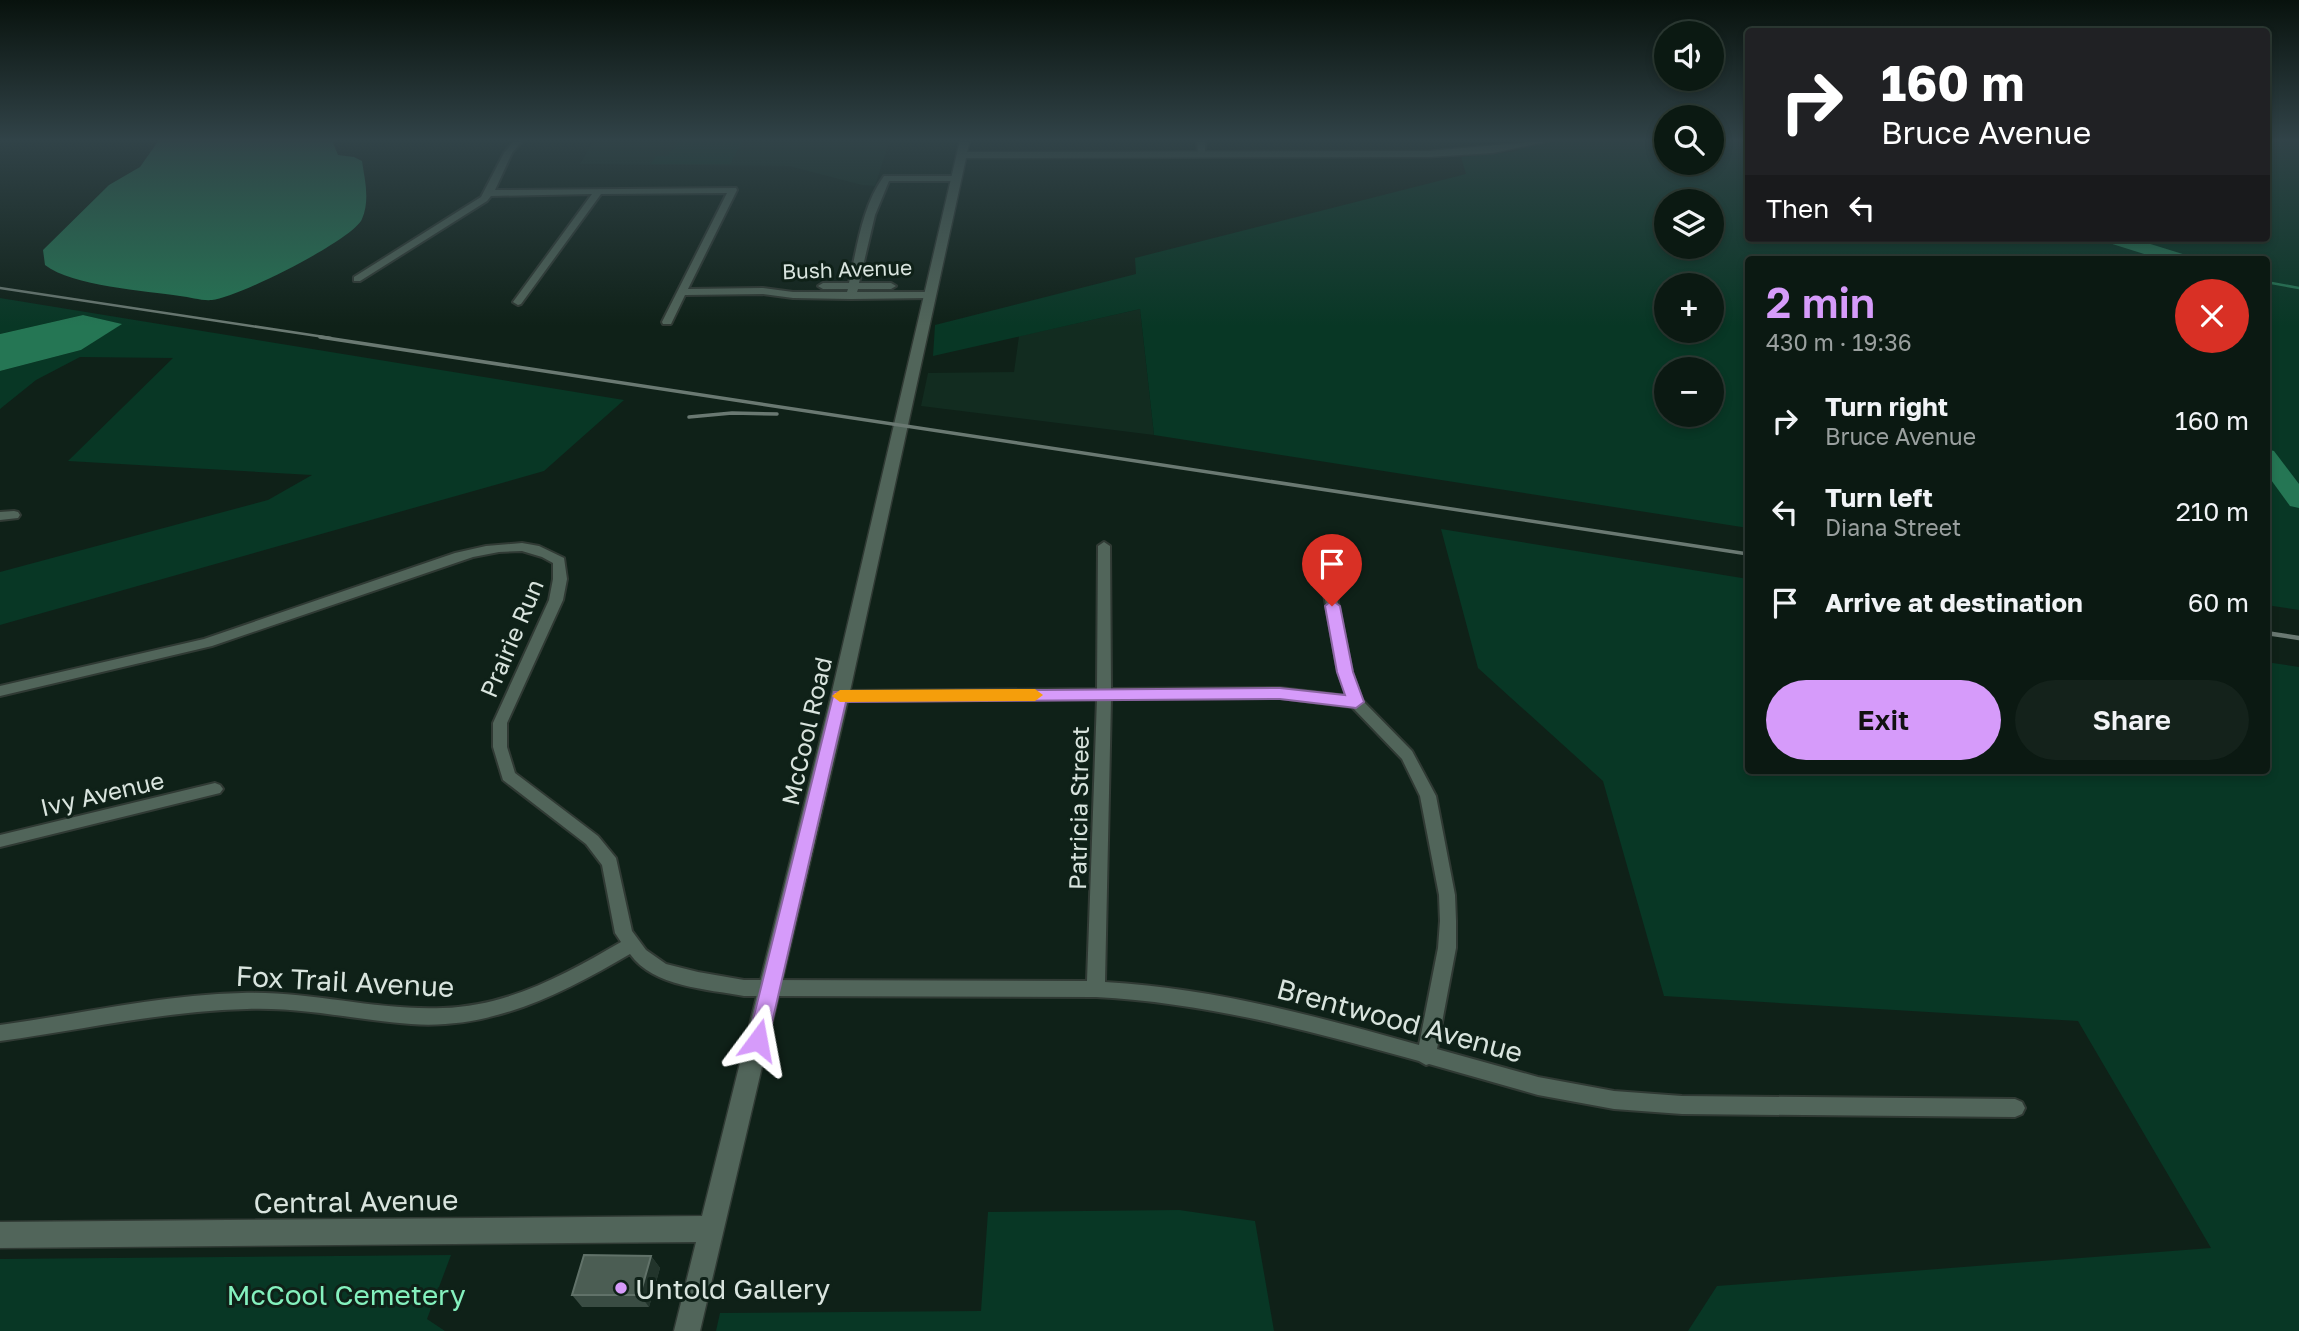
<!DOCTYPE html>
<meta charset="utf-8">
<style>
body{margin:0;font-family:"Golos Text",sans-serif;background:#14221b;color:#f1f3f6;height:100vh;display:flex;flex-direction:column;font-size:26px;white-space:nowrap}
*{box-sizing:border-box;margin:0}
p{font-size:23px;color:#9aa09f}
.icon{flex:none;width:38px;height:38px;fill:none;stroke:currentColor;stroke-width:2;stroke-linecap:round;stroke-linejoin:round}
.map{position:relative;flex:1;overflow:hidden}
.drawer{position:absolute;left:1745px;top:256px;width:525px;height:518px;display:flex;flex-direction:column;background:#0b1912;border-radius:7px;box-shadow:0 4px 10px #0003,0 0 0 2px #2b3832}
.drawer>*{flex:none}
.guide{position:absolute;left:1745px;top:28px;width:525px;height:214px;border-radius:7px;box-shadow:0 4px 10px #0003,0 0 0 2px #2b3832;background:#202124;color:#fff;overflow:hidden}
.controls{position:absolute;left:1654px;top:21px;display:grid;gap:14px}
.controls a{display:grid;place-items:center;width:70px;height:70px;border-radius:50%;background:#0b1912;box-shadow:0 4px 10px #0003,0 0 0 2px #2b3832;font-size:35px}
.pin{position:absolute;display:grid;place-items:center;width:60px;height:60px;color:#fff;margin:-72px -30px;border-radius:50% 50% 50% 0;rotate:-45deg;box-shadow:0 0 7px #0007}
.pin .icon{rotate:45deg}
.me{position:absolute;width:77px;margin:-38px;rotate:13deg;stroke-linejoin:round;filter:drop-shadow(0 0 5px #0008)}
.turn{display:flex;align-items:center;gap:24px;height:147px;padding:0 21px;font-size:32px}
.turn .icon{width:91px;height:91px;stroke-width:2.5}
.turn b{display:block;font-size:49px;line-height:60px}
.then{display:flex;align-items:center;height:66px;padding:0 21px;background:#0003;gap:14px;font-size:26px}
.round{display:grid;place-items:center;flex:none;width:74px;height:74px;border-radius:37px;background:#14221b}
.overview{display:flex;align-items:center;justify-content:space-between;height:119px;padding:0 21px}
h1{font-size:42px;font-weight:600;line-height:52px;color:#d69bfa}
.primary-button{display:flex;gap:14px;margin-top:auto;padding:14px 21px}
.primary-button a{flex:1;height:80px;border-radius:42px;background:#d69bfa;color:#111;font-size:28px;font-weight:600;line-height:80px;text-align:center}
.primary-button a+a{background:#14221b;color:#f1f3f6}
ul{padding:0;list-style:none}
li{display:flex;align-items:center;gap:21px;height:91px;padding:0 21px}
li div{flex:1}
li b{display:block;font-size:26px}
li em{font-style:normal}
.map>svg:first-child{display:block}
</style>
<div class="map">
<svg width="2299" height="1331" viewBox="0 0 2299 1331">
<rect width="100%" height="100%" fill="#0f2118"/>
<g fill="#122c20">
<path d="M594 140H952L951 143H889L875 186 862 185 789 166 580 164Z"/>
<path d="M1140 309 1154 435 921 406 928 373 1014 372 1019 336Z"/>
</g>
<g fill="#083725" fill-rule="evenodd">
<path d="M681 140H743L730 164H651L656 156H667Z"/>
<path d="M1514 140H1666V163H1712V140H1748V238H2266V140H2299V610L2266 605V259H1748V528L1154 435 1140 309 933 356 935 325 1136 274 1135 258 1466 174 1461 157 1518 151ZM1666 201H1712V247H1666ZM1666 285H1712V331H1666ZM1666 369H1712V415H1666Z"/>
<path d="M0 298 624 400 544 471 0 625V572L268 500 312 475 68 461 173 358 80 357 36 380 0 409V371L81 350 121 324 83 315 0 334Z"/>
<path d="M1441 529 1748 579V770H2266V662L2299 667V1331H1688L1717 1286 2211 1248 2078 1021 1664 996 1603 781 1478 668Z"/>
<path d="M1179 1210 1255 1221 1274 1331H716L720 1313 981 1311 988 1212Z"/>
<path d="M451 1255 427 1319 445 1331H0V1259Z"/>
</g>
<g fill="#257654">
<path d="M159 140H336L333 143 338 155 354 157 362 161C365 181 370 200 362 219 353 240 237 298 212 300 202 301 190 297 180 296 146 291 72 286 45 265L43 250 109 185 140 167Z"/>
<path d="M83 315 122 324 81 350 0 371V334Z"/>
</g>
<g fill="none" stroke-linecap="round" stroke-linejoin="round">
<path stroke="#257654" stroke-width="2.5" d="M2266 282 2299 288"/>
<g fill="#257654" fill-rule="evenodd">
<path d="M1980 238H2008L1999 243 1983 242Z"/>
<path d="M2103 238H2131L2186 255 2188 259H2160L2106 242Z"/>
<path d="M2266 449 2274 451 2299 484V508L2290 506 2266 473Z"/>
</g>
<g stroke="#303a34" stroke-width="4">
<g id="minor">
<path d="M515 140H523L512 153 495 190 736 188 737 190 688 289 763 288 793 292H847L848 289H823L818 286 823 283H849C857 248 862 206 884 176H958V180L955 181H889L875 215 859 283H891L896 286 891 289H858L857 292H929L934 295 929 298 851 299 793 298 763 294 685 295 671 324H663L662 322 727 193 601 194 521 304 518 305 513 302 592 194 491 196 487 201 360 281H354V277L481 197 504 153Z"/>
<path d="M1197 140H1205V157L1198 155Z"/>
<path d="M14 511 18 512 20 515 18 518 0 520V512Z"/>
<path d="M1104 542 1110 546 1111 689 1280 688 1347 696 1338 672 1318 561 1319 558H1329L1352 672 1362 700 1412 751 1436 796 1455 895 1456 921V948L1437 1049 1538 1077 1614 1091 1682 1096 2015 1099 2022 1102 2025 1108 2022 1114 2015 1117 1682 1114 1614 1109 1538 1095 1429 1064 1426 1065 1419 1061C1311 1031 1208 1003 1096 997L744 996C707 989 653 987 630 954 562 994 491 1030 411 1024 356 1020 303 1007 247 1009 164 1011 82 1030 0 1041V1025C80 1014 161 995 242 993 311 991 377 1011 443 1008 509 1006 566 974 621 942L615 933 602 865 586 844 503 780 493 747V723L549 600 553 579V563L542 557 522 551 499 552 473 557 212 646 0 696V686L204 639 455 553 486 546 522 543 539 546 564 558 567 579 563 600 507 723V747L515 773 598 836 616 858 632 931 646 950 666 964 698 972 744 980 1087 981 1097 699 840 701 833 696 840 691 1097 689 1098 546ZM1280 698 1352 707 1402 759 1420 796 1439 895 1440 921 1438 948 1419 1045C1316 1016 1213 988 1105 982L1111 699Z"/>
<path d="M215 783 220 785 223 789 220 793 0 847V835Z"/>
</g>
</g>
<g stroke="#303a34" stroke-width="3">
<path id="tertiary" d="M960 140H970L967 152 1429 151 1554 140 1493 153 1429 157 966 158 849 696 700 1331H674L696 1242 0 1248V1222L702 1216 831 696Z"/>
</g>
<use href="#minor" fill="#51655a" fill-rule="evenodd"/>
<use href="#tertiary" fill="#51655a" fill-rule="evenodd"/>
<path stroke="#6a7972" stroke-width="2.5" d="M0 288 331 338"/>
<g stroke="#6a7972" stroke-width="3.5">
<path d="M320 337 1748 554"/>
<path d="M689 417 732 413 777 414"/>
</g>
<path stroke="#6a7972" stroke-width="4.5" d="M2266 633 2299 638"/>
</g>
<path fill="#3a4c43" d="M651 1256 660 1268 649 1307H582L572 1295Z"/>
<path fill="#22342b" d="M651 1256 660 1268 649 1307 640 1295Z"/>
<path fill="#4b5d53" stroke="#617269" stroke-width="2" d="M584 1255 651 1256 640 1295H572Z"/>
<linearGradient id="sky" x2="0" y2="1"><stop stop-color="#08120d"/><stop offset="0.43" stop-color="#314348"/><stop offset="1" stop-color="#314348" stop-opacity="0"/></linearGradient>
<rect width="2299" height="326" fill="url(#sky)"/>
<path fill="#d69bfa" stroke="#8b65a2" stroke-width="2" d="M1332 600 1340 606 1353 672 1364 702 1356 708 1280 699 846 702 768 1040 765 1047 758 1049 751 1047 748 1040 834 692 1280 688 1345 695 1337 672 1325 606Z"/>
<path fill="#f59e0b" d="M1035 689 1043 695 1035 701 840 702 832 696 840 690Z"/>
<circle fill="#d69bfa" stroke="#0f2118" stroke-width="2.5" cx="621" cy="1288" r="7"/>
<g text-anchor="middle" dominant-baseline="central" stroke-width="6" stroke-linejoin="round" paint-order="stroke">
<g font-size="21" fill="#d9e4de" stroke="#0f2118">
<text transform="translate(847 269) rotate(-2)">Bush Avenue</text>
</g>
<g font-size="24" fill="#d9e4de" stroke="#0f2118">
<text transform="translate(511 638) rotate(-67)">Prairie Run</text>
<text transform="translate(806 731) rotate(-77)">McCool Road</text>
<text transform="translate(102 793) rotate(-13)">Ivy Avenue</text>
<text transform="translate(1078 808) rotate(-89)">Patricia Street</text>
</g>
<g font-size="28" fill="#d9e4de" stroke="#0f2118">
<text transform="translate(345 981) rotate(3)">Fox Trail Avenue</text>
<text transform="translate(1400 1020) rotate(15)">Brentwood Avenue</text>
<text transform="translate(356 1201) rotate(-1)">Central Avenue</text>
</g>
<g font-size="28" fill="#d9e4de" stroke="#0f2118" text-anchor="start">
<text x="635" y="1288">Untold Gallery</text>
</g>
<g font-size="28" fill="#84f1be" stroke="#0f2118">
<text x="346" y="1294">McCool Cemetery</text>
</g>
</g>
</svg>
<div class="controls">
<a><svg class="icon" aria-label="sound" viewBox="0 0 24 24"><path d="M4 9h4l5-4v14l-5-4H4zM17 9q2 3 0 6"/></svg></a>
<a><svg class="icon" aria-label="search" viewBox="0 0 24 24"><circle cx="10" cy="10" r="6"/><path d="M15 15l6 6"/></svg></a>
<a><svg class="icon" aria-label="layers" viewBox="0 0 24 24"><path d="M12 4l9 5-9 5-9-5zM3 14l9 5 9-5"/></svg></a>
<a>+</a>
<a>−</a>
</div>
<div class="pin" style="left:1332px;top:606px;background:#d93025"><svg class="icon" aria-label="arrive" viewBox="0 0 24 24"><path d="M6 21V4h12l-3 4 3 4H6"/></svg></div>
<svg class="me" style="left:758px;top:1040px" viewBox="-20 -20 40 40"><path d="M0-17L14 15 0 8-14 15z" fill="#d69bfa" stroke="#fff" stroke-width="4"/></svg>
<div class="guide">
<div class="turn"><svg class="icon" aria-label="right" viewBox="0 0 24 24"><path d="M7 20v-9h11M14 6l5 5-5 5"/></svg><div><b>160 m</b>Bruce Avenue</div></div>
<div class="then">Then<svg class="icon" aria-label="left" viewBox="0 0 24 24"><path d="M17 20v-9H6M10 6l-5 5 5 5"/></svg></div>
</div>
<section class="drawer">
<div class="overview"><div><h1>2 min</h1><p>430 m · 19:36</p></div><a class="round" style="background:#d93025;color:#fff"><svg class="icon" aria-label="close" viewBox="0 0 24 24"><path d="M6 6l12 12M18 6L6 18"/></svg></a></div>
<ul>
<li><svg class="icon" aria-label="right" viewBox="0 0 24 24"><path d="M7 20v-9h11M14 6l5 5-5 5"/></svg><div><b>Turn right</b><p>Bruce Avenue</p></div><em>160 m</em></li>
<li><svg class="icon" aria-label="left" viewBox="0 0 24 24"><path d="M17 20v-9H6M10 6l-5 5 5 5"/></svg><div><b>Turn left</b><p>Diana Street</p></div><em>210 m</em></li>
<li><svg class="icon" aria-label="arrive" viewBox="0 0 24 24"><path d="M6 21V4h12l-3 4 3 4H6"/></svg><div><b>Arrive at destination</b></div><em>60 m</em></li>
</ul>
<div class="primary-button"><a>Exit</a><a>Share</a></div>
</section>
</div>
